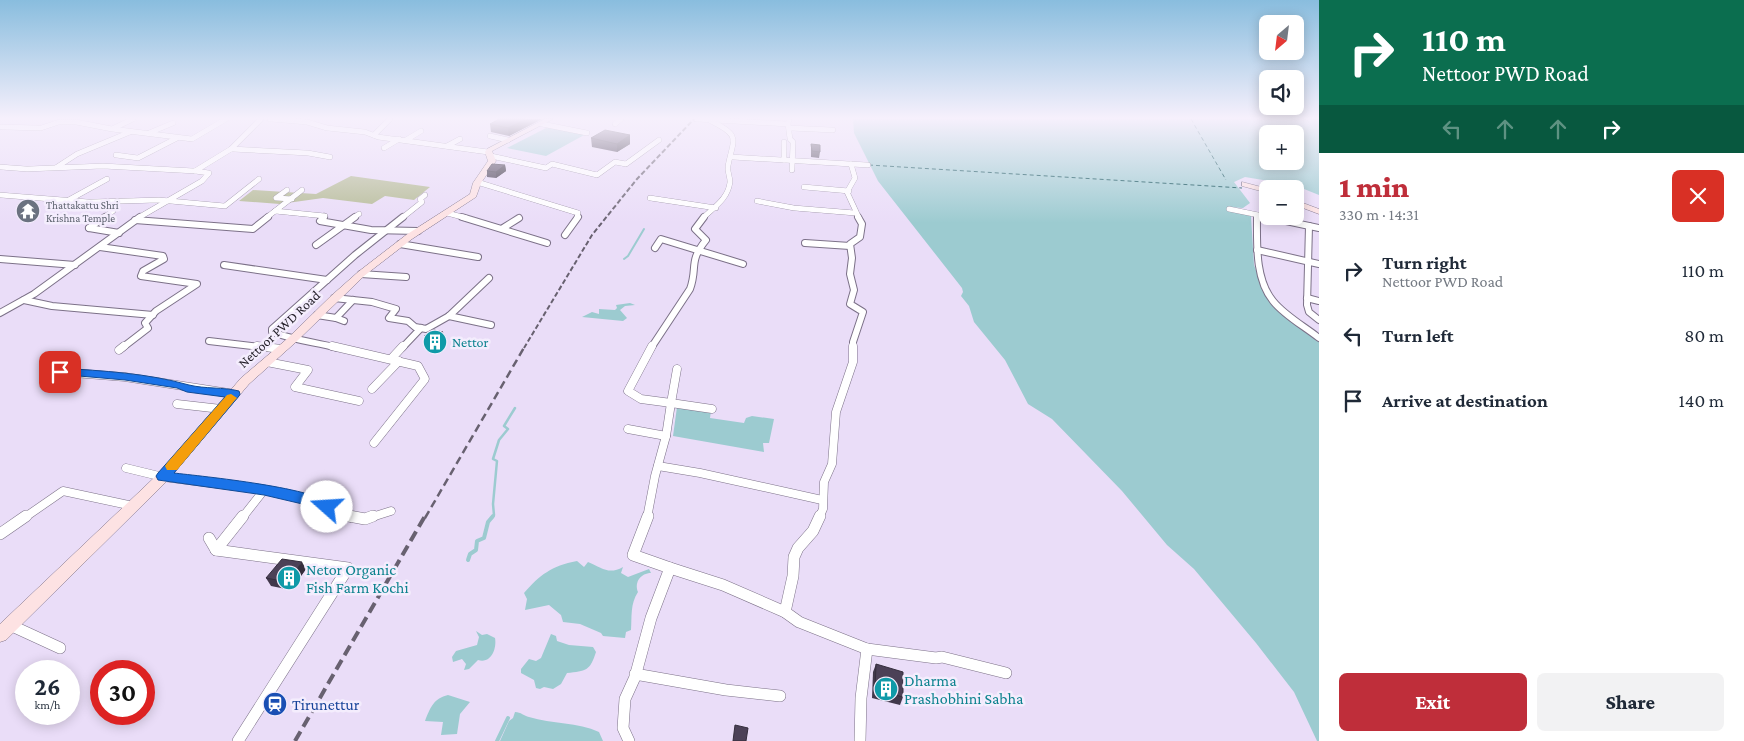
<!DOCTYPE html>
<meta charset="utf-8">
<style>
body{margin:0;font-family:"Crimson Pro",serif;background:#f2f2f3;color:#1f2937;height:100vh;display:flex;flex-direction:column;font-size:19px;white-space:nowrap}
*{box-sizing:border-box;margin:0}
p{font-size:16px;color:#747a83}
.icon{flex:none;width:28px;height:28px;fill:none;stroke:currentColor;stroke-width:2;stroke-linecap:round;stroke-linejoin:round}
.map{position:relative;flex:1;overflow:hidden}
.side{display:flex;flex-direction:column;background:#fff;width:425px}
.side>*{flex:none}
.guide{background:#0b6e4f;color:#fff;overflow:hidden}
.needle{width:32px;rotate:208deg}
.fabs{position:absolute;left:1259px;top:15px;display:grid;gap:10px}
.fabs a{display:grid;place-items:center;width:45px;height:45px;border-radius:8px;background:#fff;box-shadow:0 2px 12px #0003;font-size:25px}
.speed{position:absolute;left:15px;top:660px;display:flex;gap:10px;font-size:25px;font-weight:700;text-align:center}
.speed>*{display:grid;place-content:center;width:65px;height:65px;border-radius:50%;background:#fff;box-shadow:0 2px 12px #0003;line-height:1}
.speed small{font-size:12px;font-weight:400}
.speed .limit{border:8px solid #d22;background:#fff;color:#111}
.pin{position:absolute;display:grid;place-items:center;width:42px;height:42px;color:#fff;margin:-21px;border-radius:10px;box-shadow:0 2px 8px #0006}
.me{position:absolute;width:55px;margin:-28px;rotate:289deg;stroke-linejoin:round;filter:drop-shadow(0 0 4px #0008)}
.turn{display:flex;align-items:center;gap:18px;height:105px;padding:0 20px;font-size:22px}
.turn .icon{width:65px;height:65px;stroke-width:2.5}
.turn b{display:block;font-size:35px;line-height:42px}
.lanes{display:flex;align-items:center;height:48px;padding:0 20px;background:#0003;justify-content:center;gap:25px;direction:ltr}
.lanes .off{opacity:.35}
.round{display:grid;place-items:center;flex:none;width:52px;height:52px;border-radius:8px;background:#f2f2f3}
.head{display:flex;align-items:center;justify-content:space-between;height:85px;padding:0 20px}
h1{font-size:30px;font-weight:800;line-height:38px;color:#bf2e3a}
.button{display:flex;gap:10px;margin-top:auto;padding:10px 20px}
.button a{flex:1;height:58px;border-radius:8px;background:#bf2e3a;color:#fff;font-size:20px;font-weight:800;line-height:58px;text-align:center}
.button a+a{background:#f2f2f3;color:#1f2937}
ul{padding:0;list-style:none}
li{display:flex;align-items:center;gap:15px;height:65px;padding:0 20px}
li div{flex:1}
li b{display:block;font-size:19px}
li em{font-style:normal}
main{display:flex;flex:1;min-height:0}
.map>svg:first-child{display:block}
</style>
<main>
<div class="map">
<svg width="1319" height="741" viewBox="0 0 1319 741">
<rect width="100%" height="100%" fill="#eaddf8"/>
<path fill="#b7bc99" d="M351 176 430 187 414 200 385 196 372 204 323 198 280 204 239 201 253 190 316 194Z"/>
<g fill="#9ccbd0" fill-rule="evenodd">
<path d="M853 119H1319V195L1294 185 1245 177 1234 182 1250 203 1243 208 1228 207 1229 210 1251 216 1254 265 1266 297 1319 342V741H1317L1294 692 1256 643 1194 569 1167 545 1122 491 1052 419 1028 404 1005 360 974 322 969 306 961 296 963 292 962 288 878 181 854 133ZM1268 134H1295V161H1268Z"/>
<path d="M550 126 586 134 546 156 507 148Z"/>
<path d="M630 303 635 305 625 306 620 310 627 318 623 321 582 317 592 312 599 314V309L615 310 617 308 616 305Z"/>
<path d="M677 407 711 411 710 418 744 423 746 418 752 416 774 419 769 443H763L764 452 673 436Z"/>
<path d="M577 561 584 567 588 562C602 568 609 575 623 567L621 573 628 577 649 569 651 573C641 573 634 582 638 592 630 604 632 617 631 630L626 632 625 638 603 636 601 633 580 624 563 622 561 615 549 605 525 610 527 599 524 593C540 575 551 566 577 561Z"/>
<path d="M476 631 482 635 487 634 495 638C497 649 491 664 478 660L469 669 464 670 466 664 462 659 453 662 452 657 456 651 477 645 479 637Z"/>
<path d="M551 634 556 636 557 641 569 645 593 647 596 652C590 671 586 671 567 673L561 684 553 689 544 687 540 689 536 688 534 680 521 673V669L529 659 536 661 541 658Z"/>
<path d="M448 695 470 702 460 714 457 734 441 735 443 722 425 721C430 708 434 698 448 695Z"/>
<path d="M515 712C521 712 524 716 529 717 552 724 578 722 599 732L603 741H500L509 721 513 718Z"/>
</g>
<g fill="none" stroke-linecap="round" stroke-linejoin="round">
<path stroke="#9ccbd0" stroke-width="2" d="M624 259 628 256 644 229"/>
<path stroke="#9ccbd0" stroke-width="2.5" d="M492 518 494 515 493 504 497 461 493 459 499 440 508 429 504 426 515 408"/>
<g stroke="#9ccbd0" stroke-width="4">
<path d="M468 560 470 554 476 550 477 541 484 538 488 522 493 516"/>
<path d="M497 741 508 718"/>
</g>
<g stroke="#00484e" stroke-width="1" stroke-dasharray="4 3" stroke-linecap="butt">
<path d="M1191 119 1226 180"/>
<path d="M869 165 1242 188"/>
</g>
<g stroke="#7c7188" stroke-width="5.5">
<g id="street-far3">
<path d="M270 119 307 122 327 128 365 132 378 137 488 152"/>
<path d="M696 119 788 124 789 119"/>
<path d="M542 124 587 133"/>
<path d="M615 124 621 119"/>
<path d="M788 124 790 139 793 142 792 170"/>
<path d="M0 127 41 128 59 122H76L112 129 192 139 226 119"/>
<path d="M114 128 133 119"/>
<path d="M789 128 833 130"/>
<path d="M149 133 173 123"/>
<path d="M374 135 390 119"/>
<path d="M490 136 508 140"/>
<path d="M406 140 421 131"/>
<path d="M784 142V160"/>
<path d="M447 146 460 139"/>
<path d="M384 148 399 139"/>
<path d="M231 149 308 153 330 157"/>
<path d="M116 155 138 158 177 138"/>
<path d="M491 156 546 168 552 164 597 175 615 162 626 164 659 140"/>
<path d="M732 157 868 165"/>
<path d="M851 164 855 178 847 192 859 218"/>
<path d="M0 167 27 169 103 166 195 171"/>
<path d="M57 167 77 154 130 132"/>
<path d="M477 182 578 213 577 218"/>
<path d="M804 187 849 191"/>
<path d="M287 190 276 198 292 199"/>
<path d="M0 195 89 202 159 200 225 206 259 179"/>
<path d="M650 198 716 208"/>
<path d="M67 201 107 179"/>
<path d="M757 201 794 208 855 213"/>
<path d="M1229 209 1273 218"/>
<path d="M275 211 302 190"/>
<path d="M447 213 466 218"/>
<path d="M103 218 113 211"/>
<path d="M138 218 202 181 209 173 195 171 231 149 261 119"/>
<path d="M266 218 275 211 325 216 323 218"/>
<path d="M353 218 359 214"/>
<path d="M402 218 422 202 420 199 425 195"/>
<path d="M703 218C714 207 728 199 730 182 730 176 727 172 728 166 733 139 742 136 711 121"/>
<path d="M1257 218V215"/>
</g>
</g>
<g stroke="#7c7188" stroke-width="8">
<g id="street-far2">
<path d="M324 217 320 221 371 230 418 231"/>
<path d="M462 217 547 243"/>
<path d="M1257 217C1257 244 1255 279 1273 301 1285 316 1304 326 1319 338"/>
<path d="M1267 217 1319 228"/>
<path d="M135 220 253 229 268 217"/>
<path d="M1309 226 1307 305 1309 312 1319 320"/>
<path d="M89 228 119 233"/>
<path d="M89 228 105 217"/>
<path d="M503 228 519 218"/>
<path d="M565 235 578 217"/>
<path d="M805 243 850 246"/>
<path d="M400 244 478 257"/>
<path d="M316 245 355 217"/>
<path d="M100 247 163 256 164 259 143 271 141 276 197 284 156 311 145 323 148 328 122 348"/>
<path d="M655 248 661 239 743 264"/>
<path d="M1257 250 1319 264"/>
<path d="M0 259 75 265"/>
<path d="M224 265 327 280"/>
<path d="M361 274 406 277"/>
<path d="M334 298 372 302 396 309 389 318 408 321 415 327 426 329 449 316 489 278"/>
<path d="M1307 298 1319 301"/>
<path d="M24 300 52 306 153 315"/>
<path d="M0 313 34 294 140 217"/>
<path d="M317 315 336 318"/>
<path d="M449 316 491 325"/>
<path d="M344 321 336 318 353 300"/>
<path d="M209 341 268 348"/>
<path d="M338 348C315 342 293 340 272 332V329L355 255 403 217"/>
<path d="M402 348 421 328"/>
<path d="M651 348 690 289C698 267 688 262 706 240L695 229 704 217"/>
<path d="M853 348V342L863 312 850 304 854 290 850 274 852 258 850 244 860 237 862 224 858 217"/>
</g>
</g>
<g stroke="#7c7188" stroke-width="9">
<g id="street-far1">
<path d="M257 346 281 349"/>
<path d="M332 346 418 366 425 379 374 443"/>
<path d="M119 350 124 346"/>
<path d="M391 359 403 346"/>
<path d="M267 362 308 370 295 387 359 401"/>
<path d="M677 369 671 403 712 409"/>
<path d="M49 371 125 377 235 394"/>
<path d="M372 389 399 361"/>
<path d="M177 404 221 409"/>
<path d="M628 429 666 436"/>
<path d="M658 466 700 473 822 500"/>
<path d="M126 468 163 477 264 490 315 501 351 518"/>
<path d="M24 518 63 491 133 506"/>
<path d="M242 518 264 490"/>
<path d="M369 518 391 511"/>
<path d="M647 518 655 476 666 436 671 403 641 399 628 391 652 346"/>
<path d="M819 518 823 509 824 482 832 464 836 412 853 362V346"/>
</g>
</g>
<g stroke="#7c7188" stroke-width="12">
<g id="street">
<path d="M349 516 365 519 373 516"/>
<path d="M0 534 26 516"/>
<path d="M209 538 216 550 348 568 238 741"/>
<path d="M216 550 243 516"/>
<path d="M670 568 723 585 785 612 799 622 867 649 861 698 860 741"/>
<path d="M785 612 793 576 794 557 798 548 813 531 820 516"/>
<path d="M10 625 60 648"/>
<path d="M867 649 936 658 942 657 1006 673"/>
<path d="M635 674 726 690 780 696"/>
<path d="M629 741 623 728 625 699 635 677 651 618 670 568 633 555 648 516"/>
</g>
</g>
<g stroke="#7c7188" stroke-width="1">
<g id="secondary">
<path d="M545 119H553L492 151 496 161 481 183 476 197 412 239 364 276 296 342 249 384 168 480 6 640 0 642V624L158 474 241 378 288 338 331 296 358 272 406 235 470 194 473 183 488 161 485 152 487 149Z"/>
<path d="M1242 182 1269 189 1268 193 1242 186Z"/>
<path d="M1295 200 1319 209V214L1295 205Z"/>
</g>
</g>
<use href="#street-far3" stroke="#fff" stroke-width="5"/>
<use href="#street-far2" stroke="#fff" stroke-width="6"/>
<use href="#street-far1" stroke="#fff" stroke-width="8"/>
<use href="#street" stroke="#fff" stroke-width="11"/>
<use href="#secondary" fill="#fde2e3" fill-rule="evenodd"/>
<path stroke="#686170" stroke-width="2" stroke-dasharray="5 2.5" stroke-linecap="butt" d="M524 348 592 235 637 179 694 119"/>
<path stroke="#686170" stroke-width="2.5" stroke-dasharray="8 4.5" stroke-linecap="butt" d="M425 518 525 346"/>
<path stroke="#686170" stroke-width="4" stroke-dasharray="11 5.5" stroke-linecap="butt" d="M295 741 425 516"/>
</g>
<g fill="#41384b">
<path d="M542 119 509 136 491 132 490 124Z"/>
<path d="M630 135V144L617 152 592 147 591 138Z"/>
<path d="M811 144 820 152 819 158 811 157Z"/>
<path d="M505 165 506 171 496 178 487 177V171Z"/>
<path d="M443 332 444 340 435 348 425 343 424 336Z"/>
<path d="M306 569 291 590 271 586 266 578Z"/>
<path d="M876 664 903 697 900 705 872 698 873 672Z"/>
</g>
<g fill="#352e3d">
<path d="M526 119H542L509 136 508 128Z"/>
<path d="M630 135V144L617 152V144Z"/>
<path d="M505 165 506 171 496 178V172Z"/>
<path d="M443 332 444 340 435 348 433 341Z"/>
<path d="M302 562 306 569 291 590 287 582Z"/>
</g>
<g fill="#4c4157" stroke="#352e3d">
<path d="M499 119H526L508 128 490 124Z"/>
<path d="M605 130 630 135 617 144 591 138Z"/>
<path d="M811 144 820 145V152L812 151Z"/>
<path d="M492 164 505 165 496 172 487 171Z"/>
<path d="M434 330 443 332 433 341 424 336Z"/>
<path d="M282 559 302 562 287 582 266 578Z"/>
<path d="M876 664 903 672V697L875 690Z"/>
<path d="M735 725 748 728 746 741H733Z"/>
</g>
<linearGradient id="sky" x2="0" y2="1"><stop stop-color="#89bdde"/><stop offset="0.53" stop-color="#f6f0fc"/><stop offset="1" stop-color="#f6f0fc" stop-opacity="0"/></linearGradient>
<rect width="1319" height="223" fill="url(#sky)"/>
<path fill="#1a73e8" stroke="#114b97" d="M60 368C103 371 147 373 189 385 205 389 223 387 239 391L240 394 239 396 174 473C199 476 324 488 334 507L332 511 327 512 311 506 264 495 158 480 156 476 158 473 225 397 187 392 177 388 125 380 56 374 54 372 56 369Z"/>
<path fill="#f59e0b" d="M231 394 237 398 235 400 177 470H167L165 466 167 463 227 395Z"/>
<defs>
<g id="temple-disc" transform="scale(1.25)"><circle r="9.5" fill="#6b7280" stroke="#f4edfd"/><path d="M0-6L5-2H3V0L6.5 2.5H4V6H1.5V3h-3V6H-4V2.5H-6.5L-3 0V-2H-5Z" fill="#fff"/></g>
<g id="building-disc" transform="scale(1.25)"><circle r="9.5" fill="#0f9aa8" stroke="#f4edfd"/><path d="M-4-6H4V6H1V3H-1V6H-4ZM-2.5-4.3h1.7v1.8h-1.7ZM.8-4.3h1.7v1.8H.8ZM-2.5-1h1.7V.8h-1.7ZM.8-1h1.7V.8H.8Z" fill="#fff"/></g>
<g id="station-disc" transform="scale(1.25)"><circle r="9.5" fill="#1a4fb4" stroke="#f4edfd"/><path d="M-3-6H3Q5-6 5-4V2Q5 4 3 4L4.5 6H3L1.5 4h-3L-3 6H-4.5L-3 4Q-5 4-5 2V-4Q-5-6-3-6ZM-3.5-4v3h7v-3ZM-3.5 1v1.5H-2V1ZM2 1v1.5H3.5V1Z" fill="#fff"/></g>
</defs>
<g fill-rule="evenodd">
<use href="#temple-disc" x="28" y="211"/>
<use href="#building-disc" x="435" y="342"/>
<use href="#building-disc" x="289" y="578"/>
<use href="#building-disc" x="886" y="689"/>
<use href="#station-disc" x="275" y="704"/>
</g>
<g text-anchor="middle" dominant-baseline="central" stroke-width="5" stroke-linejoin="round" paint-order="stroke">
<g font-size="11" fill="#5b616d" stroke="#f4edfd" text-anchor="start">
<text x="46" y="205">Thattakattu Shri<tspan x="46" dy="13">Krishna Temple</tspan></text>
</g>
<g font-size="14" fill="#221e27" stroke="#f4edfd">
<text transform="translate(279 329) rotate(-43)">Nettoor PWD Road</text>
</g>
<g font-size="14" fill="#0d838f" stroke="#f4edfd" text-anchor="start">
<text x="452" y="342">Nettor</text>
</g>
<g font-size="16" fill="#0d838f" stroke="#f4edfd" text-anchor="start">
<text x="306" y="569">Netor Organic<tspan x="306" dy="18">Fish Farm Kochi</tspan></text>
<text x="904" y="680">Dharma<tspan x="904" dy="18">Prashobhini Sabha</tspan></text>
</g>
<g font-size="16" fill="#164399" stroke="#f4edfd" text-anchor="start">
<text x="292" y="704">Tirunettur</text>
</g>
</g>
</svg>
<div class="fabs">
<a><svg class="needle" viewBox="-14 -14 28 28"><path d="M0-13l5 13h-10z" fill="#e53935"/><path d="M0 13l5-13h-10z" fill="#747a83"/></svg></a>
<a><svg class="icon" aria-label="sound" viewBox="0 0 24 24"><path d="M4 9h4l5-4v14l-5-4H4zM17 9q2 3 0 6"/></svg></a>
<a>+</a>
<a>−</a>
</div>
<div class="speed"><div>26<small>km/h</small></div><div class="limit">30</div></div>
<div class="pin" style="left:60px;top:372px;background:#d93025"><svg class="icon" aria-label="arrive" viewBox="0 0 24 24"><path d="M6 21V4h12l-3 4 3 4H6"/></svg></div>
<svg class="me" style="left:327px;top:507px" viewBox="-20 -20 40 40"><circle r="19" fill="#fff"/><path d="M0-13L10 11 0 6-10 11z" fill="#1a73e8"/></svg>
</div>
<section class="side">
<div class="guide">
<div class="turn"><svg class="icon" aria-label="right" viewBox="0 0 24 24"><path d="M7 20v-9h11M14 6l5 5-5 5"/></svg><div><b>110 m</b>Nettoor PWD Road</div></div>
<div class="lanes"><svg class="icon off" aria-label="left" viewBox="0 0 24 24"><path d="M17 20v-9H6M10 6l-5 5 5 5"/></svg><svg class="icon off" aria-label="ahead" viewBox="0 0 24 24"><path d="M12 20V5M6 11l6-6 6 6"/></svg><svg class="icon off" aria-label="ahead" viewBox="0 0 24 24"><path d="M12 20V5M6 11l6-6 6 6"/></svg><svg class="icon" aria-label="right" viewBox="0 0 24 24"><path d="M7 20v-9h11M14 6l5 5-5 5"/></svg></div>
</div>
<div class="head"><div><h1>1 min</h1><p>330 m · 14:31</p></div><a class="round" style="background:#d93025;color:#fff"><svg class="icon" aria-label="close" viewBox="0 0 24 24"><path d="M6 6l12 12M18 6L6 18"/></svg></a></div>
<ul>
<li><svg class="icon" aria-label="right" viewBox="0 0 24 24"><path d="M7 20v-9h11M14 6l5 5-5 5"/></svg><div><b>Turn right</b><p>Nettoor PWD Road</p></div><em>110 m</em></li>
<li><svg class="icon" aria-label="left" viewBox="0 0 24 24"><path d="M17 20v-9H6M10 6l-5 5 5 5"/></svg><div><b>Turn left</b></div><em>80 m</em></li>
<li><svg class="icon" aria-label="arrive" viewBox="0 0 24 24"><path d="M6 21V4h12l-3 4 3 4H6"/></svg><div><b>Arrive at destination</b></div><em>140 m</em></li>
</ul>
<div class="button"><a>Exit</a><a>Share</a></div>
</section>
</main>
